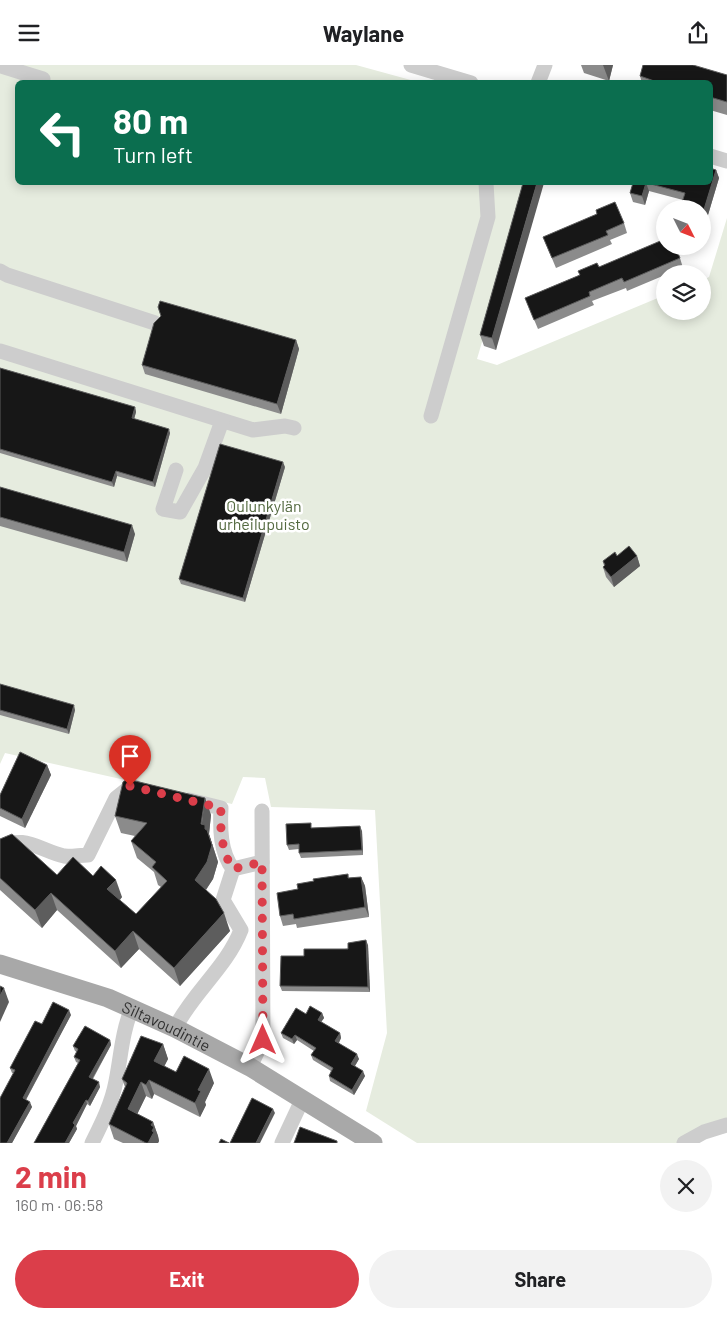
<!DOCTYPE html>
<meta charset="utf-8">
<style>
body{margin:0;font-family:Barlow,sans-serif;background:#f2f2f2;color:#202124;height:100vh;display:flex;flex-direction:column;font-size:19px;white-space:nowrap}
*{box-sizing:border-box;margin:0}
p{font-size:16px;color:#757577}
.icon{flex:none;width:28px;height:28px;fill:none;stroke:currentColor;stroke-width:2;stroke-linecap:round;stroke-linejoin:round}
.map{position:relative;height:1078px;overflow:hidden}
.sheet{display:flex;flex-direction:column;background:#fff;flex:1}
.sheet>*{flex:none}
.banner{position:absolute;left:15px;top:15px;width:698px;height:105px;border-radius:8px;box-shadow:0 2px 12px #0003;background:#0b6e4f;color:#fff;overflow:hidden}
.needle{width:32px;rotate:132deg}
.controls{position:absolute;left:656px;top:135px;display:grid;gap:10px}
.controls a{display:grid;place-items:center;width:55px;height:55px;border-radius:50%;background:#fff;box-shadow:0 2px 12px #0003;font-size:25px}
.pin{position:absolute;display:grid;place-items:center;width:42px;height:42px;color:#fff;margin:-51px -21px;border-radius:50% 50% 50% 0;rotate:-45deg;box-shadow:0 0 5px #0007}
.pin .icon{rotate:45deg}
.me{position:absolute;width:55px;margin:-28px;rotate:0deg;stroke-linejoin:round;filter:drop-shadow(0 0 4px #0008)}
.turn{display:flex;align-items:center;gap:18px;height:105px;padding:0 15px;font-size:22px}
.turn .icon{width:65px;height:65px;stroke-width:2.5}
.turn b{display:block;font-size:35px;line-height:42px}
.round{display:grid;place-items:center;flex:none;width:52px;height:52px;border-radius:26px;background:#f2f2f2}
.head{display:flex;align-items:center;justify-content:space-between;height:85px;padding:0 15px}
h1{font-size:30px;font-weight:700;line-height:38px;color:#db3e4a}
.cta{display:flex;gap:10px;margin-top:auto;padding:10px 15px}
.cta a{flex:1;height:58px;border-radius:30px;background:#db3e4a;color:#fff;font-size:20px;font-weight:700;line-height:58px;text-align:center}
.cta a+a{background:#f2f2f2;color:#202124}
header{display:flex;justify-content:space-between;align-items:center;height:65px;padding:0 15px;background:#fff;font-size:22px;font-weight:700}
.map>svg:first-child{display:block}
</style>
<header><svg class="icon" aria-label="menu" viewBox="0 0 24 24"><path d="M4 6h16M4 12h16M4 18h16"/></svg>Waylane<svg class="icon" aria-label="share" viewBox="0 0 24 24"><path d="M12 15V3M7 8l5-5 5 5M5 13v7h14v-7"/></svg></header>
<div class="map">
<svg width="727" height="1078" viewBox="0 0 727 1078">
<rect width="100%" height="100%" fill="#fff"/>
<path fill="#e6ecdf" d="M0 0H356L418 17 18 18V118H529L477 294 497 300 665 230V246H702L703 215 709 212 727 153V1055L679 1078H417L366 1046 387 968 375 745 271 742 265 713 243 712 232 739 5 688 0 699Z"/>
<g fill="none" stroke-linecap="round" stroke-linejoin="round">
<g stroke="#cdcdcd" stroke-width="15">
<path d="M411 0 471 18"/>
<path d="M1 1 43 14"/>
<path d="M538 18 545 0"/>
<path d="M710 91 727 96"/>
<path d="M0 206 7 210 155 258"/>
<path d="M0 286 253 365 285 361 294 363"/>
<path d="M431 351 488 152 486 118"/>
<path d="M176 405 163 444 180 447 205 403 222 356"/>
<path d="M0 785C21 767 41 786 64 791 71 792 80 790 88 790L116 733 131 721 135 722"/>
<path d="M233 804 262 797"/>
<path d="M175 963C194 926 226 903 241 865L223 835 233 804C220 787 220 763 221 743L189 735"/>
<path d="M250 1002 263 975 262 746"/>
<path d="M92 1078C102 1058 112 1038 116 1016 121 991 122 967 132 943"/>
<path d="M282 1078 303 1033"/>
<path d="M684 1078 704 1067 727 1060"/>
</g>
<path stroke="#a8a8a8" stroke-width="19" id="s1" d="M0 899 108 933 175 963 250 1002 373 1078"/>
</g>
<g fill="#8b8b8b">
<path d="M581 0H613L609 16 584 8Z"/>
<path d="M727 10V50L710 45V18H642L640 11Z"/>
<path d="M716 105 719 113 702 170V144L683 135 649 126 645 140 633 137 630 128 633 118Z"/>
<path d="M523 118 496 285 484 281 480 270Z"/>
<path d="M624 158 627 168 610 175 612 179 556 203 543 172Z"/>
<path d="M680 193 683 203 669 209H665V210L627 226 626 223 592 236 594 240 538 264 525 233 599 202Z"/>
<path d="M296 275 299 284 281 349 145 309 142 300Z"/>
<path d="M0 303 135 342 136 347 134 354 170 368 155 422 117 411 114 422 0 388Z"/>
<path d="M285 402 245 537 181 519 179 514Z"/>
<path d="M0 422 135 469 127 497 0 461Z"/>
<path d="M617 491H637L640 501 614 522 606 512 603 502 604 501 603 496Z"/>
<path d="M0 619 75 645 69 669 0 650Z"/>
<path d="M47 700 51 710 25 763 0 751V730Z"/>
<path d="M205 733 211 750 209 769 218 797 213 814 206 825 230 866 180 921 139 884 121 903 57 845 42 863 0 825V774L57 810 93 811 122 832 120 835 136 849 161 822 158 820 154 807 137 793 131 776 135 771 121 768 115 751Z"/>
<path d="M312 763 362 766 363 790 301 793 299 788V784L289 785 287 780Z"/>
<path d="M348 809 349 813 361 812 365 821 369 852 297 863 296 859 283 861 280 851 298 824Z"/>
<path d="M368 880 370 927 282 926 280 921 304 891Z"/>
<path d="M322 948 324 953 321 957 340 968 341 973 339 978 359 994 355 1001 365 1011 354 1030 330 1016 329 1011 331 1006 313 995 311 990 314 986 297 975 294 979 283 973 281 968 306 949Z"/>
<path d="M71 950 26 1035 32 1042 12 1078H0L14 1008H12L10 1003 42 959Z"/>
<path d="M110 975 111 980 93 1014 100 1022 90 1041 87 1039 76 1061 77 1064 69 1078H34L78 998 76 997 74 992 77 987 75 986 73 981Z"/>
<path d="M163 979 168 994 164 1001 176 1007 214 1018 205 1037 206 1040 200 1052 154 1029 152 1034 146 1031 137 1049 153 1057 158 1071 159 1076 158 1078H123L114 1074 109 1059 125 1022 122 1014Z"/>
</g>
<g fill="#5d5d5d">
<path d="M603 0H613L609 16Z"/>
<path d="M716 105 719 113 702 170V151Z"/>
<path d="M537 118H544L496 285 492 273Z"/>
<path d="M646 118 649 126 645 140 642 131Z"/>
<path d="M296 275 299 284 281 349 277 339Z"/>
<path d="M135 342 136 347 133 358 132 353Z"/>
<path d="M169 364 170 368 155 422 153 417Z"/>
<path d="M283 397 285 402 245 537 243 533Z"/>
<path d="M116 406 117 411 114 422 112 417Z"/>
<path d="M132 460 135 469 127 497 124 487Z"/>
<path d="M637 491 640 501 614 522 611 512Z"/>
<path d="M74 640 75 645 69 669 67 664Z"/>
<path d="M47 700 51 710 25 763 22 754Z"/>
<path d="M205 733 211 750 209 769 218 797 213 814 201 832 195 815Z"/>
<path d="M360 761 362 766 363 790 362 785Z"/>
<path d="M361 812 365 821 369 852 365 842Z"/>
<path d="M116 815 122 832 114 842 107 824Z"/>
<path d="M51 828 57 845 42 863 35 845Z"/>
<path d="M224 848 230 866 180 921 174 903Z"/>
<path d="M133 866 139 884 121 903 115 886Z"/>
<path d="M366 875 368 880 370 927 368 922Z"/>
<path d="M4 923 9 937 0 957V931Z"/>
<path d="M69 945 71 950 24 1038 23 1033Z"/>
<path d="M322 948 324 953 319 960 318 955Z"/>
<path d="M340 968 341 973 337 981 335 976Z"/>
<path d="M295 970 297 975 294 979 292 974Z"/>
<path d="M110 975 111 980 91 1016 89 1012Z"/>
<path d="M163 979 168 994 160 1010 154 996Z"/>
<path d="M357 989 359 994 353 1004 351 999Z"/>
<path d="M209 1004 214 1018 205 1037 206 1040 200 1052 195 1038 198 1025Z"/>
<path d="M363 1006 365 1011 354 1030 352 1025Z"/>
<path d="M149 1015 154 1029 152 1034 146 1020Z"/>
<path d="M99 1017 100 1022 90 1041 88 1036Z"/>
<path d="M141 1017 146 1031 133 1058 128 1044Z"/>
<path d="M86 1035 87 1039 76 1061 77 1064 69 1078H65L73 1058Z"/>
<path d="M30 1037 32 1042 12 1078H7Z"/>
<path d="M273 1044 275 1048 260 1078H256Z"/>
<path d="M153 1057 158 1071 159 1076 158 1078H148L151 1060Z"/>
</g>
<g fill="#171717" stroke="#5d5d5d">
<path d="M643 0H693L727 10V37L710 32V18H660L640 11Z"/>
<path d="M710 103 716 105 702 151V144H680L685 128 647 118H710Z"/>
<path d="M523 118H537L492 273 480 270Z"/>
<path d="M633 118H646L642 131 630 128Z"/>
<path d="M615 137 624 158 606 166 608 170 552 193 543 172 597 149 596 145Z"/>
<path d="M665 174V181H675L680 193 624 217 622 213 589 227 590 231 534 255 525 233 580 210 578 206 597 198 599 202Z"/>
<path d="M160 236 296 275 277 339 142 300 154 258 161 251 158 242Z"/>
<path d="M0 303 135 342 132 353 169 364 153 417 116 406 112 417 0 384Z"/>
<path d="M220 379 283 397 243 533 179 514Z"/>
<path d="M0 422 132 460 124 487 0 452Z"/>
<path d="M629 481 637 491 611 512 603 502 605 500 603 496 615 487 617 491Z"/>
<path d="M0 619 74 640 67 664 0 645Z"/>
<path d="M20 687 47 700 22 754 0 743V730Z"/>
<path d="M127 714 205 733 201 759 205 760V764L207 765 212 780 207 797 195 815 216 834 224 848 174 903 133 866 115 886 51 828 35 845 0 813V774L12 769 57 810 73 792 93 811 101 801 116 815 107 824 136 849 167 816 152 802 156 797 131 776 147 758 115 751 123 717Z"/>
<path d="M311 758V763L360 761 362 785 299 788V779L287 780 286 759Z"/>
<path d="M348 809V813L361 812 365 842 294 854 293 849 280 851 277 828 298 824 297 819 314 816 313 814Z"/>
<path d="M366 875 368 922 280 921 281 891H304V884H348V878Z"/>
<path d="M0 921 4 923 0 931Z"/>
<path d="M53 937 69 945 23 1033 30 1037 7 1078H0V1033L15 1005 10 1003 35 956 42 959Z"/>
<path d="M310 941 322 948 318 955 340 968 335 976 357 989 351 999 363 1006 352 1025 329 1011 333 1003 311 990 316 983 295 970 292 974 281 968 296 943 306 949Z"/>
<path d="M85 961 110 975 89 1012 99 1017 88 1036 86 1035 73 1058 75 1060 65 1078H34L80 995 74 992 78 984 73 981Z"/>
<path d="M141 971 163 979 154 996 176 1007 184 991 209 1004 198 1025 201 1026 195 1038 149 1015 146 1020 141 1017 128 1044 153 1057 151 1060 154 1062 152 1066 154 1067 148 1078H146L109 1059 127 1018 122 1014Z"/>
<path d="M252 1033 273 1044 256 1078H230Z"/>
<path d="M300 1062 337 1076V1078H294Z"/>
<path d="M221 1074 229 1078H219Z"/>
</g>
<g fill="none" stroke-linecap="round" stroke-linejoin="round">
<path stroke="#db3e4a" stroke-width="9" stroke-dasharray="0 16.2" d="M130 721 221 743C220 763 221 786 233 804L262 797 263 975"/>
</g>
<g text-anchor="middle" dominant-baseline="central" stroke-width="5" stroke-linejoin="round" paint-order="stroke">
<g font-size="16" fill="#53693f" stroke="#fff">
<text x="264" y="440">Oulunkylän<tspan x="264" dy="18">urheilupuisto</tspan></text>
</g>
<g font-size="16" fill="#303030" stroke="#fff">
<text stroke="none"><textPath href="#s1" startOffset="178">Siltavoudintie</textPath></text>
</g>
</g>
</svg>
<div class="controls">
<a><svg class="needle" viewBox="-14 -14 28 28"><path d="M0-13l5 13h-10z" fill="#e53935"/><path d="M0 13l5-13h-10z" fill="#757577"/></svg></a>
<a><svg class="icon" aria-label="layers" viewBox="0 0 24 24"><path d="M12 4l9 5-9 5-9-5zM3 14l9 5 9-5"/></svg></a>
</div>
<div class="pin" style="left:130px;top:721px;background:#d93025"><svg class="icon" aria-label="arrive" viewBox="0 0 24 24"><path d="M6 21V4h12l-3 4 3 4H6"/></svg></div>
<svg class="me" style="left:263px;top:975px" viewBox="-20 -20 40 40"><path d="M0-17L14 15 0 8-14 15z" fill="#db3e4a" stroke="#fff" stroke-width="4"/></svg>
<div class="banner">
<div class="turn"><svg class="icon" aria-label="left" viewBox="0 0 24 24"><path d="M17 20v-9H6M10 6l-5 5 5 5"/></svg><div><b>80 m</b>Turn left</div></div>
</div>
</div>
<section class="sheet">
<div class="head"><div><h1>2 min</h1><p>160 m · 06:58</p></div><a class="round"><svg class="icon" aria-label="close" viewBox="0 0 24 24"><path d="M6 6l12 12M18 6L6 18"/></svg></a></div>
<div class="cta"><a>Exit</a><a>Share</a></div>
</section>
